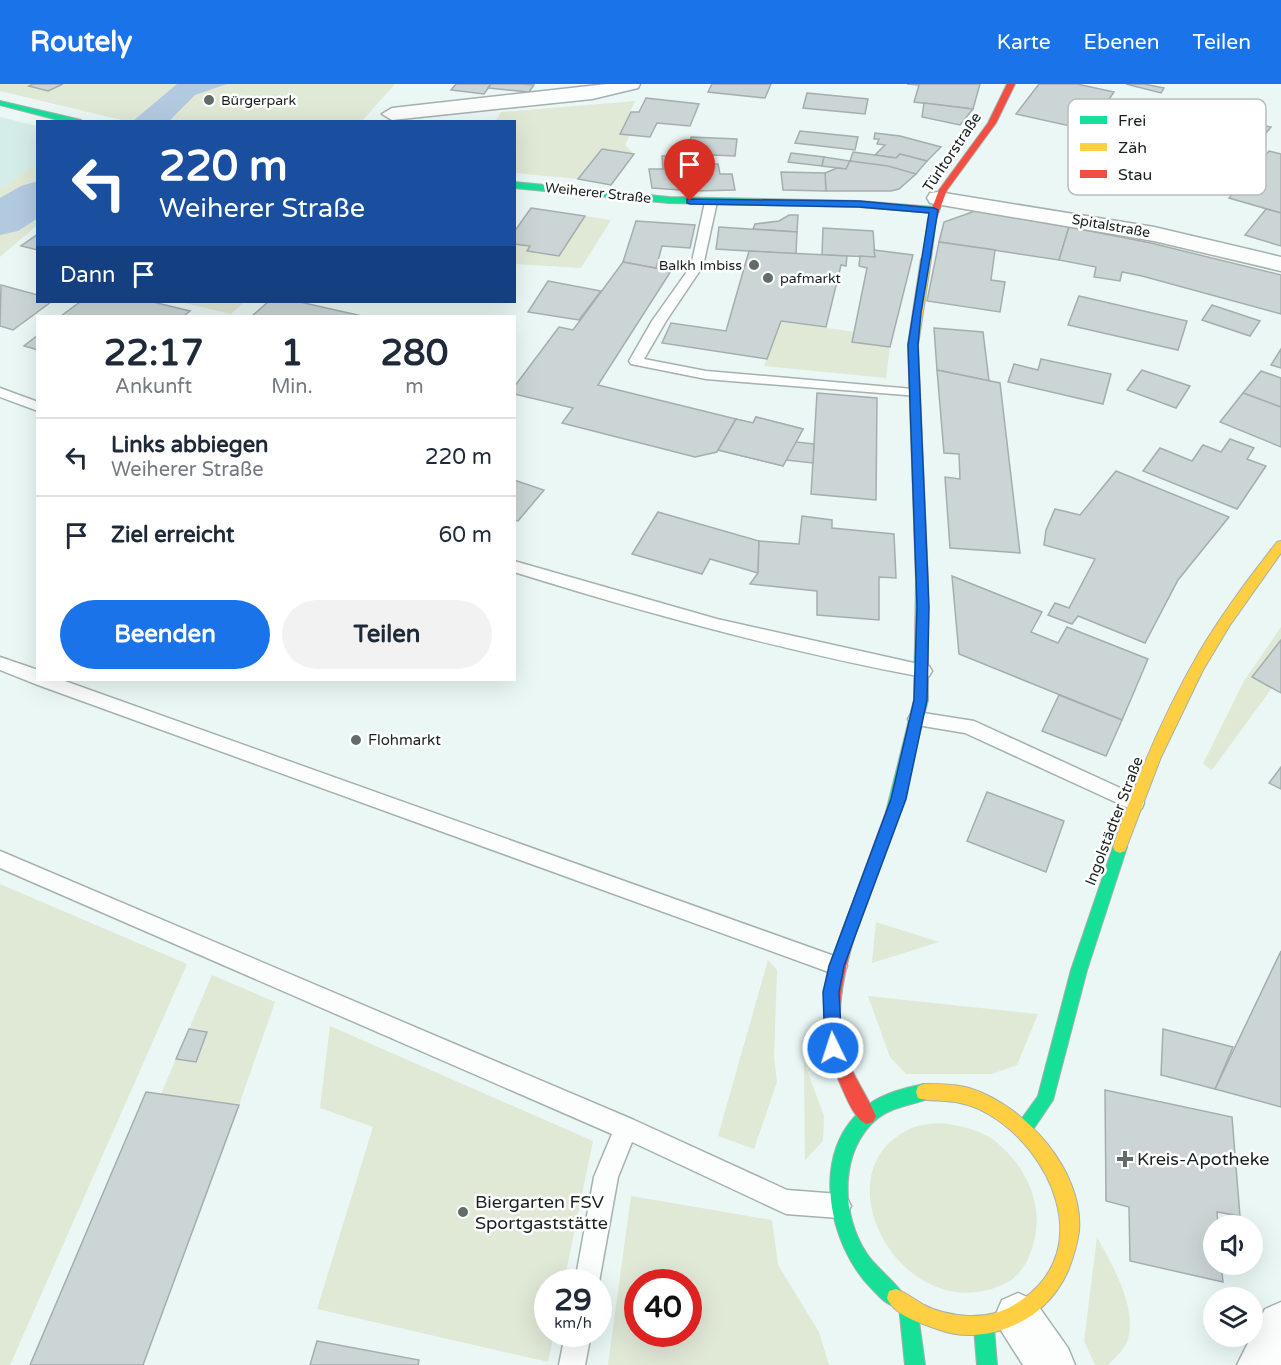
<!DOCTYPE html>
<html lang="de">
<meta charset="utf-8">
<style>
body{margin:0;font-family:"Varela Round",sans-serif;background:#f2f2f3;color:#1f2937;height:100vh;display:flex;flex-direction:column;font-size:22px;white-space:nowrap}
*{box-sizing:border-box;margin:0}
p{font-size:20px;color:#747a83}
.icon{flex:none;width:33px;height:33px;fill:none;stroke:currentColor;stroke-width:2;stroke-linecap:round;stroke-linejoin:round}
.map{position:relative;flex:1;overflow:hidden}
.details{position:absolute;left:36px;top:231px;width:480px;height:366px;display:flex;flex-direction:column;background:#fff;border-radius:0px;box-shadow:0 6px 24px #0002}
.details>*{flex:none}
.guide{position:absolute;left:36px;top:36px;width:480px;height:183px;border-radius:0px;box-shadow:0 6px 24px #0002;background:#1a4fa0;color:#fff;overflow:hidden}
.fabs{position:absolute;left:1203px;top:1131px;display:grid;gap:12px}
.fabs a{display:grid;place-items:center;width:60px;height:60px;border-radius:50%;background:#fff;box-shadow:0 6px 24px #0002;font-size:30px}
.speed{position:absolute;left:534px;top:1185px;display:flex;gap:12px;font-size:30px;font-weight:700;text-align:center}
.speed>*{display:grid;place-content:center;width:78px;height:78px;border-radius:50%;background:#fff;box-shadow:0 6px 24px #0002;line-height:1}
.speed small{font-size:15px;font-weight:400}
.speed .limit{border:9px solid #d22;background:#fff;color:#111}
.pin{position:absolute;display:grid;place-items:center;width:51px;height:51px;color:#fff;margin:-62px -26px;border-radius:50% 50% 50% 0;rotate:-45deg;box-shadow:0 0 6px #0007}
.pin .icon{rotate:45deg}
.me{position:absolute;width:66px;margin:-33px;rotate:356deg;stroke-linejoin:round;filter:drop-shadow(0 0 4px #0008)}
.turn{display:flex;align-items:center;gap:21px;height:126px;padding:0 24px;font-size:27px}
.turn .icon{width:78px;height:78px;stroke-width:2.5}
.turn b{display:block;font-size:42px;line-height:51px}
.then{display:flex;align-items:center;height:57px;padding:0 24px;background:#0003;gap:12px;font-size:22px}
.eta{display:flex;justify-content:space-evenly;align-items:center;height:102px;text-align:center}
.eta b{font-size:36px;font-weight:700;line-height:42px}
.button{display:flex;gap:12px;margin-top:auto;padding:12px 24px}
.button a{flex:1;height:69px;border-radius:36px;background:#1a73e8;color:#fff;font-size:24px;font-weight:700;line-height:69px;text-align:center}
.button a+a{background:#f2f2f3;color:#1f2937}
ul{padding:0;list-style:none}
li{display:flex;align-items:center;gap:18px;height:78px;padding:0 24px;border-top:2px solid #e0e1e3}
li div{flex:1}
li b{display:block;font-size:22px}
li em{font-style:normal}
header{display:flex;align-items:center;gap:36px;box-sizing:border-box;height:84px;padding:0 30px;background:#1a73e8;color:#fff}
header strong{font-size:28px}
nav{display:flex;gap:33px;margin-inline-start:auto;font-size:21px}
.map>svg:first-child{display:block}
</style>
<header>
<strong>Routely</strong>
<nav><a>Karte</a><a>Ebenen</a><a>Teilen</a></nav>
</header>
<div class="map">
<svg width="1281" height="1281" viewBox="0 0 1281 1281">
<rect width="100%" height="100%" fill="#eaf7f4"/>
<path fill="#d5ede8" d="M0 33 37 42V80L0 105Z"/>
<g fill="#e0e8d6" fill-rule="evenodd">
<path d="M0 0H395L361 38 126 37 0 7Z"/>
<path d="M635 17 620 50 630 51 625 61 634 70 602 65 578 95 515 89 514 38H495L501 28Z"/>
<path d="M37 80V141L0 173V105Z"/>
<path d="M585 132 611 136 581 184 515 180 514 160 530 162 528 167 559 172Z"/>
<path d="M180 218H244L231 230Z"/>
<path d="M781 237 854 248 852 258 890 263 886 294 764 282Z"/>
<path d="M1281 543V556L1252 593 1272 604 1212 686 1203 680 1244 597Z"/>
<path d="M0 800 187 880 10 1281H0Z"/>
<path d="M876 838 939 858 872 879Z"/>
<path d="M768 876 777 886 774 974 777 998 754 1065 718 1052Z"/>
<path d="M212 891 275 918 239 1021 161 1010 176 975 196 977 207 948 189 945Z"/>
<path d="M868 912 1038 930 1017 981 992 990H906L890 973Z"/>
<path d="M330 942 593 1057 564 1198H548V1250H554L548 1278 317 1225 373 1043 320 1024Z"/>
<path d="M804 978 824 1032 823 1057 805 1076Z"/>
<path d="M939 1039C959 1041 979 1045 995 1057 1030 1085 1047 1128 1030 1170 1027 1180 1017 1193 1008 1198 906 1252 813 1087 912 1044 920 1040 931 1040 939 1039Z"/>
<path d="M631 1112 772 1136 778 1181 819 1248 829 1281H608ZM638 1198H688V1250H638Z"/>
<path d="M1097 1153C1112 1181 1137 1222 1128 1255 1125 1265 1115 1274 1108 1281H1095L1084 1257Z"/>
</g>
<path fill="#b2cae0" d="M177 0H227L195 11 169 37H133Z"/>
<g fill="none" stroke-linecap="round" stroke-linejoin="round">
<path fill="#b2cae0" fill-rule="evenodd" d="M38 97V134L18 147 0 151V114L21 102Z"/>
</g>
<g fill="#cbd5d5" stroke="#a4aeae" stroke-width="1.5">
<path d="M33 0H63L48 7 29 2Z"/>
<path d="M456 0H491L484 10 451 6Z"/>
<path d="M491 0H520L534 1 529 8 488 4Z"/>
<path d="M712 0H771L765 14 708 8Z"/>
<path d="M907 0H980L973 25 914 18 919 1Z"/>
<path d="M1039 0H1077L1114 8 1088 46 1016 30Z"/>
<path d="M1126 0H1144L1164 4 1161 9Z"/>
<path d="M807 9 868 15 865 30 803 24Z"/>
<path d="M646 14 699 20 690 42 657 39 650 53 620 50 631 28H639Z"/>
<path d="M1153 18 1271 43 1243 78 1131 52Z"/>
<path d="M924 19 973 25 960 41 922 33Z"/>
<path d="M800 47 858 53 855 66 795 59Z"/>
<path d="M875 49 900 52 941 63 927 77 900 70 896 74 875 71 885 61 877 60 879 55H874Z"/>
<path d="M691 53 737 55 735 72 688 70Z"/>
<path d="M602 65 634 70 611 101 578 95Z"/>
<path d="M1269 67 1281 70V129L1229 114Z"/>
<path d="M853 68 896 74 900 70 927 77 916 90 850 77Z"/>
<path d="M791 69 824 73 822 82 788 78Z"/>
<path d="M662 72H690L695 107 652 104 649 85H663Z"/>
<path d="M690 72H705L707 80H718L720 90H732L735 106 695 107Z"/>
<path d="M824 73 850 77 846 85 822 82Z"/>
<path d="M850 77 888 82 916 90 899 105 891 107H826L825 89 837 84 846 85Z"/>
<path d="M781 88 825 89 826 107 783 106Z"/>
<path d="M531 124 585 132 559 172 527 167 530 162 514 160V148Z"/>
<path d="M1266 125 1281 129V162L1245 151Z"/>
<path d="M975 127 1069 143 1059 176 939 158 944 138Z"/>
<path d="M789 131H798L797 148 753 145 755 140 779 137Z"/>
<path d="M636 137 695 141 690 164 662 162 656 184 623 178Z"/>
<path d="M719 143 797 148 796 170 716 165Z"/>
<path d="M1069 143 1151 159 1281 191V230L1142 192 1122 188 1120 197 1094 193 1096 183 1059 176Z"/>
<path d="M823 144 873 147 875 173 822 171Z"/>
<path d="M38 150V166L21 162Z"/>
<path d="M939 158 995 166 991 196 1005 198 1000 228 927 217Z"/>
<path d="M874 166 913 171 890 263 852 258 867 184 859 182 860 172 875 173Z"/>
<path d="M749 167 847 172 846 182 841 181 826 243 781 237 767 275 662 259 671 239 726 247Z"/>
<path d="M623 178 671 187 598 301 736 335 717 368 695 373 562 339 573 324 514 310V303L559 243 573 246Z"/>
<path d="M548 197 601 207 579 236 528 228Z"/>
<path d="M1 201 38 211V218H51L13 246 0 242Z"/>
<path d="M1079 212 1187 237 1178 266 1068 241Z"/>
<path d="M80 218H153L190 227 184 232H61Z"/>
<path d="M268 218H300L362 232H252Z"/>
<path d="M1212 221 1260 237 1250 252 1202 236Z"/>
<path d="M934 244 983 248 989 297 937 286Z"/>
<path d="M38 251V266L24 262Z"/>
<path d="M1281 265V284L1271 281Z"/>
<path d="M1041 275 1111 290 1103 320 1008 298 1014 280 1038 286Z"/>
<path d="M937 286 1000 299 1020 469 950 464 945 393 960 395 959 370 944 369Z"/>
<path d="M1142 286 1190 302 1176 324 1127 306Z"/>
<path d="M1261 287 1281 294V323L1243 309Z"/>
<path d="M817 309 877 314 876 416 811 410Z"/>
<path d="M1243 309 1281 323V363L1220 338Z"/>
<path d="M756 333 803 345 796 358 814 360 813 379 786 376 783 382 718 366 736 335 753 339Z"/>
<path d="M756 333 803 345 783 382 718 366 736 335 753 339Z"/>
<path d="M1230 355 1254 364 1247 375 1266 382 1237 425 1143 387 1160 364 1192 377 1203 361 1221 368Z"/>
<path d="M1116 387 1229 433 1178 496 1145 559 1078 532 1072 540 1048 531 1055 519 1069 524 1095 475 1044 461 1046 446 1055 425 1080 431Z"/>
<path d="M514 396 544 406 518 437 514 436Z"/>
<path d="M658 428 759 457 758 489 710 475 702 490 632 470Z"/>
<path d="M802 432 832 436V444L894 450 896 494 879 493V536L817 531V507L750 500 758 489 759 457 799 460Z"/>
<path d="M952 492 1042 528 1031 548 1058 559 1067 543 1148 575 1122 636 959 570Z"/>
<path d="M1281 556V609L1252 593Z"/>
<path d="M1059 611 1122 636 1106 672 1042 647Z"/>
<path d="M1281 683V705L1269 699Z"/>
<path d="M987 708 1064 737 1046 788 967 757Z"/>
<path d="M1281 867V1023L1215 1005Z"/>
<path d="M189 945 207 948 196 978 176 975Z"/>
<path d="M1163 945 1233 963 1215 1005 1161 991Z"/>
<path d="M1105 1006 1232 1033 1240 1132 1217 1128 1218 1142H1214V1180H1221L1223 1198 1130 1177 1129 1123 1106 1117Z"/>
<path d="M146 1008 239 1021 143 1281H30Z"/>
<path d="M317 1257 419 1276 418 1281H310Z"/>
</g>
<g fill="none" stroke-linecap="round" stroke-linejoin="round">
<g stroke="#a6b0ae" stroke-width="3">
<g id="lane">
<path d="M711 115 717 118 703 182 666 237 644 275 706 287 913 305 918 306V312L706 295 631 280 629 277 652 237 691 182 705 118Z"/>
<path d="M0 304 38 318V327L0 313Z"/>
<path d="M514 477 717 535 923 581 929 582 932 587 929 592 923 593C784 567 649 530 514 488Z"/>
<path d="M0 573 38 586V596H62L837 873 844 875 847 882 844 889 837 891 38 601 0 586Z"/>
<path d="M917 628 974 637 1142 714 1144 719 1142 724 1135 727 965 649 911 640 908 635 911 630Z"/>
<path d="M0 767 634 1036 787 1106 839 1110 847 1114 851 1122 847 1130 839 1134 786 1130 632 1058 618 1093 599 1198 598 1200 575 1198 594 1093 612 1050 0 784Z"/>
<path d="M565 1250H591L585 1281H559Z"/>
</g>
</g>
<g stroke="#a6b0ae" stroke-width="3">
<g id="street">
<path d="M607 0H640L638 4 592 15 392 36 382 30 392 24Z"/>
<path d="M938 108 1154 143 1281 173V187L1154 157 930 119 927 114 930 109Z"/>
<path d="M1018 1209 1034 1216 1068 1264 1075 1281H1023L1002 1248 995 1232 1002 1216Z"/>
<path d="M1281 1218V1281H1237L1265 1225Z"/>
</g>
</g>
<g stroke="#a6b0ae" stroke-width="2">
<g id="fast">
<path d="M0 17 81 36 82 38H66L0 21Z"/>
<path d="M514 98 669 113 859 117 934 123 938 126 934 129 859 123 669 119 514 104Z"/>
<path d="M922 493 928 497V616L900 728 898 732 893 734 888 732 886 728 914 616 916 497Z"/>
<path d="M1120 757 1125 759 1127 763 1087 886 1053 1016 1030 1050 1024 1053 1018 1050 1015 1044 1038 1012 1071 886 1113 763 1115 759Z"/>
<path d="M924 1000 930 1002 932 1008 930 1014C913 1021 893 1022 878 1034 839 1065 840 1130 867 1170 875 1183 902 1203 905 1215L915 1216 917 1223 925 1281H905L899 1222C889 1224 880 1213 873 1206 827 1161 808 1064 868 1021 884 1009 905 1004 924 1000Z"/>
<path d="M984 1234 991 1237 994 1244 997 1281H977L974 1244 977 1237Z"/>
</g>
</g>
<g stroke="#a6b0ae" stroke-width="2">
<g id="slow">
<path d="M926 172 931 175 918 261 928 497 922 501 916 497 908 261 921 175Z"/>
<path d="M1281 457V469L1230 541 1203 586 1161 673 1125 767 1120 769 1115 767 1113 763C1136 695 1164 629 1200 567 1223 528 1250 493 1277 458Z"/>
<path d="M924 1000C939 1000 955 1000 969 1004 1025 1021 1084 1087 1079 1147 1077 1162 1073 1174 1068 1187 1055 1215 1036 1233 1007 1244 986 1252 961 1254 940 1246 923 1240 894 1232 887 1214L889 1207 896 1205C906 1209 914 1215 924 1221 937 1228 953 1231 968 1232 988 1233 1007 1227 1023 1215 1095 1164 1051 1066 988 1030 975 1022 961 1018 945 1017 936 1016 927 1017 918 1014L916 1008 918 1002Z"/>
</g>
</g>
<g stroke="#a6b0ae" stroke-width="2">
<g id="jam">
<path d="M1007 0H1015L996 39 947 106 936 135 931 175 923 177 928 135 939 106 988 39Z"/>
<path d="M893 722 898 724 900 728C878 789 829 894 842 957 849 988 864 1005 876 1032L873 1038 867 1040C855 1036 847 1015 842 1004 832 981 824 959 824 933 823 894 839 855 853 818 864 788 875 758 886 728L888 724Z"/>
</g>
</g>
<use href="#lane" fill="#fcfefd" fill-rule="evenodd"/>
<use href="#street" fill="#fcfefd" fill-rule="evenodd"/>
<use href="#fast" fill="#16e098" fill-rule="evenodd"/>
<use href="#slow" fill="#ffcf43" fill-rule="evenodd"/>
<use href="#jam" fill="#f24e42" fill-rule="evenodd"/>
</g>
<path fill="#1a73e8" stroke="#114b97" stroke-width="1.5" d="M687 115 859 117 934 124 938 126 921 229 918 261 929 523 927 616 906 715 844 882 839 908 842 964 839 969 833 971 827 969 825 964 823 908 829 882 891 715 914 616 917 523 908 261 929 129 859 123 690 120 687 119Z"/>
<g fill="#626d6a" stroke="#fff" stroke-width="2">
<circle cx="209" cy="16" r="6"/>
<circle cx="754" cy="181" r="6"/>
<circle cx="768" cy="194" r="6"/>
<circle cx="356" cy="656" r="6"/>
<path d="M1122 1066h6v6h6v6h-6v6h-6v-6h-6v-6h6z"/>
<circle cx="463" cy="1128" r="6"/>
</g>
<g text-anchor="middle" dominant-baseline="central" stroke-width="5" stroke-linejoin="round" paint-order="stroke">
<g font-size="14" fill="#192220" stroke="#fff" text-anchor="start">
<text x="221" y="16">Bürgerpark</text>
<text x="742" y="181" text-anchor="end">Balkh Imbiss</text>
<text x="780" y="194">pafmarkt</text>
</g>
<g font-size="14" fill="#192220" stroke="#fff">
<text transform="translate(598 109) rotate(6)">Weiherer Straße</text>
<text transform="translate(1111 142) rotate(10)">Spitalstraße</text>
</g>
<g font-size="15" fill="#192220" stroke="#fff">
<text transform="translate(952 68) rotate(-56)">Türltorstraße</text>
<text transform="translate(1114 737) rotate(-69)">Ingolstädter Straße</text>
</g>
<g font-size="15" fill="#192220" stroke="#fff" text-anchor="start">
<text x="368" y="656">Flohmarkt</text>
</g>
<g font-size="18" fill="#192220" stroke="#fff" text-anchor="start">
<text x="1137" y="1075">Kreis-Apotheke</text>
<text x="475" y="1118">Biergarten FSV<tspan x="475" dy="21">Sportgaststätte</tspan></text>
</g>
</g>
<rect x="1068" y="15" width="198" height="96" rx="9" fill="#fff" stroke="#babdbc" stroke-width="1.5"/>
<rect x="1080" y="32" width="27" height="8" fill="#16e098"/>
<rect x="1080" y="59" width="27" height="8" fill="#ffcf43"/>
<rect x="1080" y="86" width="27" height="8" fill="#f24e42"/>
<g font-size="16" fill="#192220">
<text x="1118" y="42">Frei</text>
<text x="1118" y="69">Zäh</text>
<text x="1118" y="96">Stau</text>
</g>
</svg>
<div class="fabs">
<a><svg class="icon" aria-label="sound" viewBox="0 0 24 24"><path d="M4 9h4l5-4v14l-5-4H4zM17 9q2 3 0 6"/></svg></a>
<a><svg class="icon" aria-label="layers" viewBox="0 0 24 24"><path d="M12 4l9 5-9 5-9-5zM3 14l9 5 9-5"/></svg></a>
</div>
<div class="speed"><div>29<small>km/h</small></div><div class="limit">40</div></div>
<div class="pin" style="left:690px;top:117px;background:#d93025"><svg class="icon" aria-label="arrive" viewBox="0 0 24 24"><path d="M6 21V4h12l-3 4 3 4H6"/></svg></div>
<svg class="me" style="left:833px;top:964px" viewBox="-20 -20 40 40"><circle r="17" fill="#1a73e8" stroke="#fff" stroke-width="3"/><path d="M0-11L8 9 0 5-8 9z" fill="#fff"/></svg>
<div class="guide">
<div class="turn"><svg class="icon" aria-label="left" viewBox="0 0 24 24"><path d="M17 20v-9H6M10 6l-5 5 5 5"/></svg><div><b>220 m</b>Weiherer Straße</div></div>
<div class="then">Dann<svg class="icon" aria-label="arrive" viewBox="0 0 24 24"><path d="M6 21V4h12l-3 4 3 4H6"/></svg></div>
</div>
<section class="details">
<div class="eta">
<div><b>22:17</b><p>Ankunft</p></div>
<div><b>1</b><p>Min.</p></div>
<div><b>280</b><p>m</p></div>
</div>
<ul>
<li><svg class="icon" aria-label="left" viewBox="0 0 24 24"><path d="M17 20v-9H6M10 6l-5 5 5 5"/></svg><div><b>Links abbiegen</b><p>Weiherer Straße</p></div><em>220 m</em></li>
<li><svg class="icon" aria-label="arrive" viewBox="0 0 24 24"><path d="M6 21V4h12l-3 4 3 4H6"/></svg><div><b>Ziel erreicht</b></div><em>60 m</em></li>
</ul>
<div class="button"><a>Beenden</a><a>Teilen</a></div>
</section>
</div>
